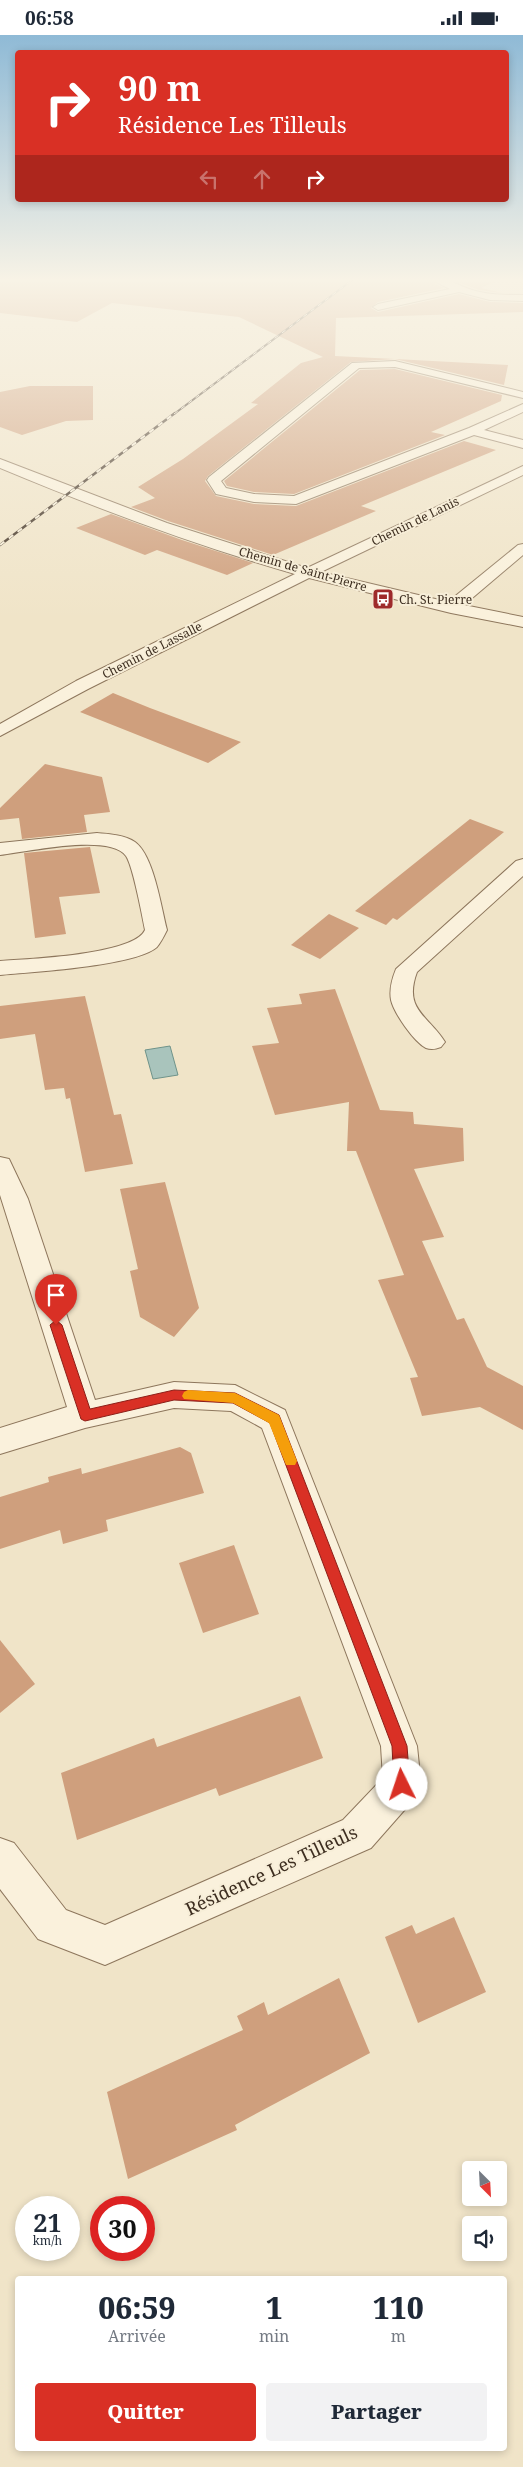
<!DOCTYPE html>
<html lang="fr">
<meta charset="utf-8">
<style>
body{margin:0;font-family:"Noto Serif",serif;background:#f2f2f3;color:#1f2937;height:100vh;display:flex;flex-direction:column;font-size:19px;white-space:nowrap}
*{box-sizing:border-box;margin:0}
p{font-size:16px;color:#747a83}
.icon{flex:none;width:28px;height:28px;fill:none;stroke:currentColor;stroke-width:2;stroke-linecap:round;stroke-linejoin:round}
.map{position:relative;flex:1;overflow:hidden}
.side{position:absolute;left:15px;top:2241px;width:492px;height:175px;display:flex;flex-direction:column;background:#fff;border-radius:5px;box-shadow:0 2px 8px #0003}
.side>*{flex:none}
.top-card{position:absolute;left:15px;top:15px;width:494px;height:152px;border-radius:5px;box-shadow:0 2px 8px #0003;background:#d93025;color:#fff;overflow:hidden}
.needle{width:32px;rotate:156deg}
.fabs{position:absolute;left:462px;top:2126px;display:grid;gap:10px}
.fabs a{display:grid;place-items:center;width:45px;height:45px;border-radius:5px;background:#fff;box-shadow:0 2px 8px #0003;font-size:25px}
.speed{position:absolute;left:15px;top:2161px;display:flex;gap:10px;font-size:25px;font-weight:700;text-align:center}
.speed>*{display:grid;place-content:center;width:65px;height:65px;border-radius:50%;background:#fff;box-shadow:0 2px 8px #0003;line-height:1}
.speed small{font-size:12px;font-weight:400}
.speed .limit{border:8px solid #d22;background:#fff;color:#111}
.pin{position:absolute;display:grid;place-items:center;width:42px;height:42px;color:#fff;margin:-51px -21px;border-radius:50% 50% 50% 0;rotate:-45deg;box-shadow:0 0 5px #0007}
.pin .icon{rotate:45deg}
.me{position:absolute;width:55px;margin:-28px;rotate:356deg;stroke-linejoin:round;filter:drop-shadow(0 0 4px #0008)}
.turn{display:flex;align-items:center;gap:18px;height:105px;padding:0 20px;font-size:22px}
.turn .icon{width:65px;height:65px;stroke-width:2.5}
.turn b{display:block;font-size:35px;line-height:42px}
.lanes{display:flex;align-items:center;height:48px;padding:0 20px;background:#0003;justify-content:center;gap:25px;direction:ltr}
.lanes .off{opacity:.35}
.eta{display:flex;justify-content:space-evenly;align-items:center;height:85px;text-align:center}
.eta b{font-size:30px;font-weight:800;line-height:35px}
.button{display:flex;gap:10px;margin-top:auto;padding:10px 20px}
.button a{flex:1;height:58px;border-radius:5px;background:#d93025;color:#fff;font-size:20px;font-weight:800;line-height:58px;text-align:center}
.button a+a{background:#f2f2f3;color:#1f2937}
.status{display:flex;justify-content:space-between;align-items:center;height:35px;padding:0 25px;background:#fff;direction:ltr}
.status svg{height:14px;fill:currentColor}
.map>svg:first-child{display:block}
</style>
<div class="status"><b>06:58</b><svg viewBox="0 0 49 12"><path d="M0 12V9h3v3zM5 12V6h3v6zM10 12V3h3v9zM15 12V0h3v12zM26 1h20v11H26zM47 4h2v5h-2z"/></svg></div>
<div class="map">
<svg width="523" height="2432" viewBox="0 0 523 2432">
<rect width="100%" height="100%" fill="#f0e4c8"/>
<path fill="#a9c4bc" stroke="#6f938a" d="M170 1011 178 1040 153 1044 145 1015Z"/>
<g fill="#cf9f7d">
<path d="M0 243H433L435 249 444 253 378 267 371 273 378 277 459 259 490 267 523 268V277L336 283 335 321 395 324 351 327 208 441 205 446 216 461 254 469 296 471 464 406 496 415 361 471 376 476 273 520 168 486 131 472 155 463 138 452 183 424 258 369 251 368 301 328 323 322 239 282 112 268 77 287 0 278Z"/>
<path d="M447 243H502L481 253 502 258 479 255Z"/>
<path d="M395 324 508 330 504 350Z"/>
<path d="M395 334 502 360 501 366 431 397 445 400 294 459 254 457 227 451 224 446 360 335Z"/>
<path d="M30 351H93V385L66 386 22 400 0 392V357Z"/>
<path d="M111 479 182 505 253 528 227 540 157 515 145 520 76 493Z"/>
<path d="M113 658 150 673 241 707 208 728 80 677Z"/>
<path d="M45 729 102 742 110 777 84 780 87 797 22 804 19 783 0 785V773Z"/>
<path d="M470 784 504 797 397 885 393 883 386 890 355 876Z"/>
<path d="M90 812 100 858 59 862 66 899 35 903 24 818Z"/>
<path d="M329 879 359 893 320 924 291 910Z"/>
<path d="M335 954 380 1075 413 1077 414 1089 463 1093 464 1126 414 1134 444 1202 422 1206 457 1285 464 1283 487 1332 523 1351V1395L480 1372 422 1381 410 1343 418 1342 378 1245 404 1240 356 1116H347L349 1067 275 1080 252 1011 279 1008 267 973 302 969 299 959Z"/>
<path d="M85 961 114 1080 121 1079 133 1129 85 1137 70 1063 66 1064 64 1053 45 1055 35 999 0 1004V971Z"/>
<path d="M165 1147 199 1273 174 1302 140 1282 130 1236 138 1234 120 1154Z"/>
<path d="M180 1412 191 1418 204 1458 106 1485 108 1496 63 1509 60 1495 0 1514V1462L49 1447 48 1442 81 1433 82 1439Z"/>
<path d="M234 1510 259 1579 203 1598 179 1528Z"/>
<path d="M0 1605 35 1649 0 1678Z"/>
<path d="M300 1661 323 1723 219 1761 216 1753 77 1805 61 1738 154 1703 157 1712Z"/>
<path d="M454 1882 486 1957 418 1988 385 1902 412 1890 416 1899Z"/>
<path d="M339 1943 370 2018 235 2090 237 2095 128 2144 107 2057 243 1995 237 1981 264 1967 268 1980Z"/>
</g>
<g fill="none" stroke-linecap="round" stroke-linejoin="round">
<g stroke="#8d765c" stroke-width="2">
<g id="minor">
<path d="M435 243C448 243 459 251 472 255 488 260 506 260 523 260V266L490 265 459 257 378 275 373 272 378 269 450 254 436 247Z"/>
<path d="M395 326 523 357V363L395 332 359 333 221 446 226 453 254 459 294 461 469 393 523 369V377L484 395 523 405V413L474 400 296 469 254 467 216 459 207 445 209 442 352 328Z"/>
<path d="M0 424 167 488 307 533 523 431V440L321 537 448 567 518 510 523 509V520L464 570 523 582V592L451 578 309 543 88 654 0 701V689L76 646 295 539C194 510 96 473 0 433Z"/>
<path d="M97 798C109 799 125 800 135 807 154 821 161 872 167 895 164 901 161 907 157 912 136 931 31 937 0 940V926C28 924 134 920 145 895 142 880 133 831 126 821 110 798 26 817 0 820V808Z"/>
<path d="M523 824V841L417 937C403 975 428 980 445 1007L441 1012C436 1014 431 1015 426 1013 414 1007 394 978 391 965 389 954 392 944 396 934L516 826Z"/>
<path d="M0 1122 9 1124 28 1164 95 1365 174 1347 235 1350 285 1375 417 1711 421 1750 415 1763 371 1813 105 1930 38 1904 0 1854V1803L14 1808 66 1875 105 1890 343 1785 383 1743 381 1711 262 1393 231 1376 174 1373 85 1393 0 1419V1393L67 1372 0 1160Z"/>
</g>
</g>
<use href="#minor" fill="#faf1dc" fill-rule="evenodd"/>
<g stroke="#3d2e20" stroke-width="2">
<path id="rail-far1" d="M174 379 355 243"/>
</g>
<g stroke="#3d2e20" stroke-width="2.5">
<path id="rail" d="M0 510 175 378"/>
</g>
<use href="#rail-far1" stroke="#f7eed8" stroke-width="1" stroke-dasharray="4.5" stroke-linecap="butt"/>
<use href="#rail" stroke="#f7eed8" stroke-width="2" stroke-dasharray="5.5" stroke-linecap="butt"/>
</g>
<linearGradient id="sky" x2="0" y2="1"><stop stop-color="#8fbad6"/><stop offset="0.42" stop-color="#f8f3e6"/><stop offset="1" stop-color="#f8f3e6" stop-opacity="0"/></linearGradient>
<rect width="523" height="584" fill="url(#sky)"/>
<path fill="#d93025" stroke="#8d1f18" d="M56 1285 62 1290 90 1374 174 1355 235 1358 279 1380 407 1711 410 1750 407 1756 402 1758 397 1756 394 1750 392 1711 270 1388 233 1368 174 1365 85 1386 81 1384 50 1290Z"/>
<path fill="#f59e0b" d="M188 1355 235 1358 279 1380 297 1426 295 1430H286L269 1388 233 1368 184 1364 182 1361 184 1357Z"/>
<defs>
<g id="bus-square" transform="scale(1.125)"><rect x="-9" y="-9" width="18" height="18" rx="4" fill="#9e2a2b" stroke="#f7eed8"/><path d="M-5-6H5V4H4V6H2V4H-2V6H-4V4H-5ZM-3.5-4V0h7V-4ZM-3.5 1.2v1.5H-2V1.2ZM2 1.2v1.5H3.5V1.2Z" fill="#fff"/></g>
</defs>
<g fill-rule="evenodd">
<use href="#bus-square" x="383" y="564"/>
</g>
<g text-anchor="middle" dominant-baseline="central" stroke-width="4" stroke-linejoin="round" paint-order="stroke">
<g font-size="12" fill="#3d2e20" stroke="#f7eed8">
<text transform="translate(415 486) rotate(-26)">Chemin de Lanis</text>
<text transform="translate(303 534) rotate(16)">Chemin de Saint-Pierre</text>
<text transform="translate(152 615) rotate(-27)">Chemin de Lassalle</text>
</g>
<g font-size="12" fill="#3d2e20" stroke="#f7eed8" text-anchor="start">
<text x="399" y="564">Ch. St. Pierre</text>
</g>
<g font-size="18" fill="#3d2e20" stroke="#f7eed8">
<text transform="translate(271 1835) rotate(-25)">Résidence Les Tilleuls</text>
</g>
</g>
</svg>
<div class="fabs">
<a><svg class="needle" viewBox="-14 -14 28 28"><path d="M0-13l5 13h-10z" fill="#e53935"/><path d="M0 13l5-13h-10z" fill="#747a83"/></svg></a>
<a><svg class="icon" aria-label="sound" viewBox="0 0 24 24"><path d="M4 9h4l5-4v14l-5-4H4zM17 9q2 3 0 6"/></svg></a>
</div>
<div class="speed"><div>21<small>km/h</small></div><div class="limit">30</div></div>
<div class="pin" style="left:56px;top:1290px;background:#d93025"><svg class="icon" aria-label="arrive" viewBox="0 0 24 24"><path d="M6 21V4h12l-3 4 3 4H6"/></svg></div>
<svg class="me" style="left:402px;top:1750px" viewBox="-20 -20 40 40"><circle r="19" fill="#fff"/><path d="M0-13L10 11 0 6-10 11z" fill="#d93025"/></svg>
<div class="top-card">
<div class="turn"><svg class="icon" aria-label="right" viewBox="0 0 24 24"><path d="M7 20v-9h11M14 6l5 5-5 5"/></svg><div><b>90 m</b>Résidence Les Tilleuls</div></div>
<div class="lanes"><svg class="icon off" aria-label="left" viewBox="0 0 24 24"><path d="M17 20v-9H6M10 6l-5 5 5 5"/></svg><svg class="icon off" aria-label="ahead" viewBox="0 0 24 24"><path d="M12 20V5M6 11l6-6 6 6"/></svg><svg class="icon" aria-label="right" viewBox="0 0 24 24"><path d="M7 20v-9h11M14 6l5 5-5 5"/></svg></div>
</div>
<section class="side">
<div class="eta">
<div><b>06:59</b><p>Arrivée</p></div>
<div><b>1</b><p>min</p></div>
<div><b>110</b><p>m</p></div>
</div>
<div class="button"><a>Quitter</a><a>Partager</a></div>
</section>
</div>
